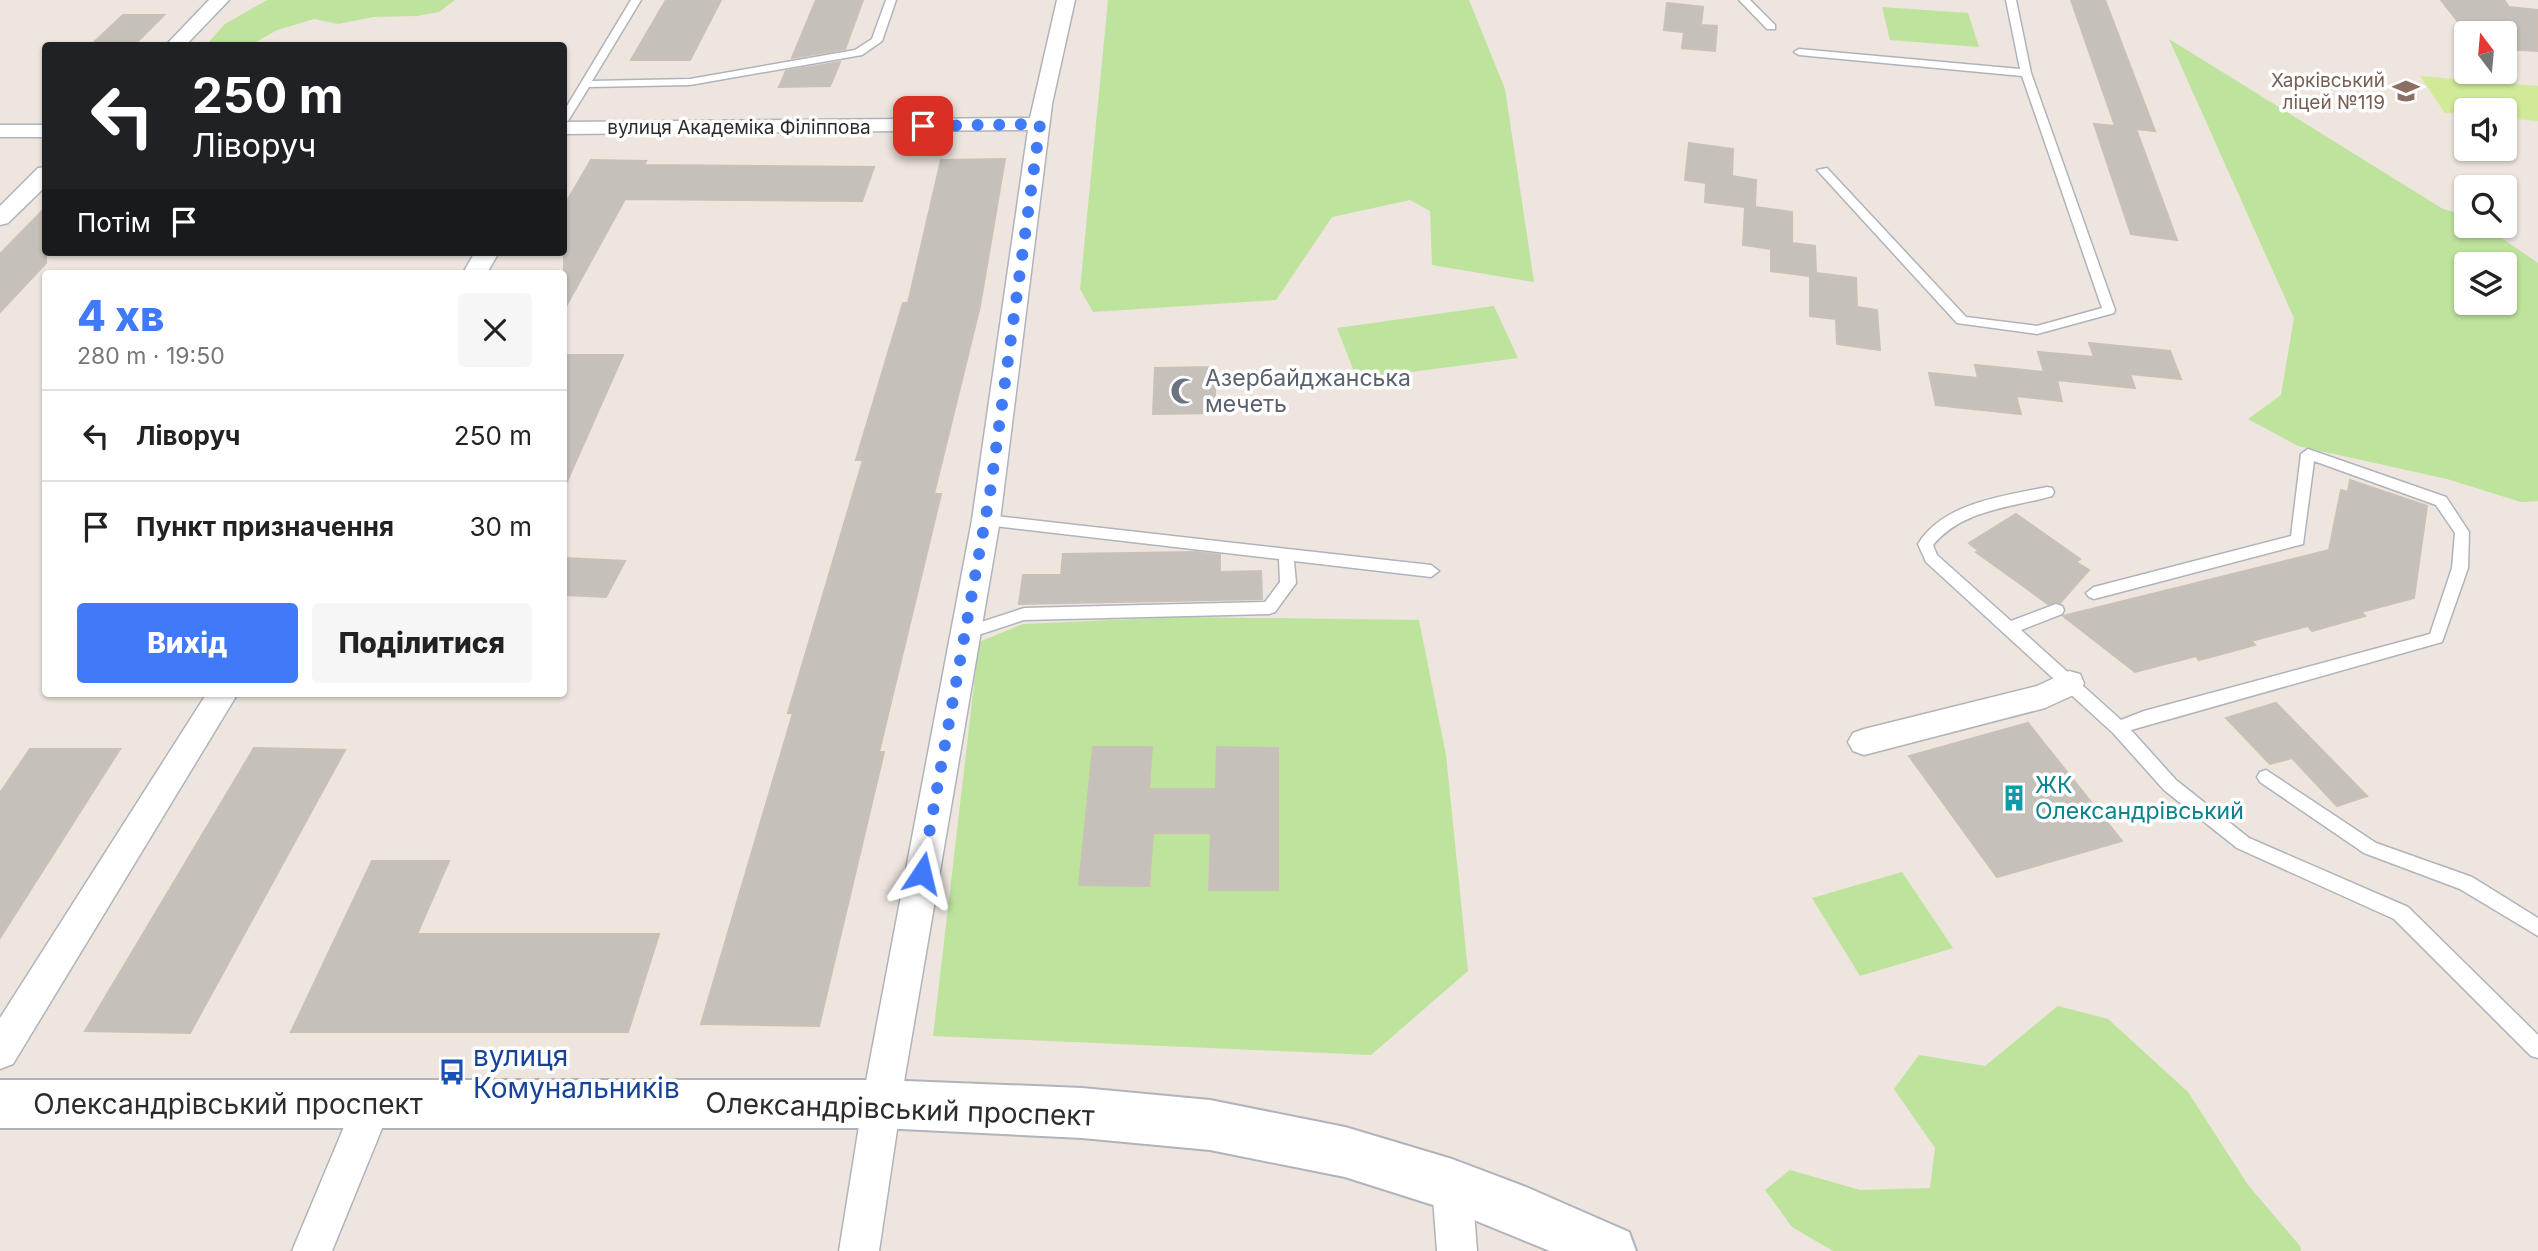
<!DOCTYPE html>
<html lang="uk">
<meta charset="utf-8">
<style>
body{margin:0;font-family:Inter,sans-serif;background:#f6f6f6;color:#222;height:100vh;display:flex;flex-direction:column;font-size:26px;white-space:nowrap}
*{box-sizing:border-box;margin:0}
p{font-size:23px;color:#767676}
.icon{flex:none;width:38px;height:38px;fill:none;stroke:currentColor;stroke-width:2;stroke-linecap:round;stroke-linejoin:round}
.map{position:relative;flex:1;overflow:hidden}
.panel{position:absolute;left:42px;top:270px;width:525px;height:427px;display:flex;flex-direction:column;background:#fff;border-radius:7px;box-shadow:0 2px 5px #0004}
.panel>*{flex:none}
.hud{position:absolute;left:42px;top:42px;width:525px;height:214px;border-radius:7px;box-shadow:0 2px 5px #0004;background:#202124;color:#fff;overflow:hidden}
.needle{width:46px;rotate:344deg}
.tools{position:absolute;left:2454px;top:21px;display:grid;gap:14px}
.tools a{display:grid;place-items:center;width:63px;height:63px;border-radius:7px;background:#fff;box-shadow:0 2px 5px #0004;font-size:35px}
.pin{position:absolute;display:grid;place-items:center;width:60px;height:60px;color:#fff;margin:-30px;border-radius:14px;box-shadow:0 4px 10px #0006}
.me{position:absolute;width:77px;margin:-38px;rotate:10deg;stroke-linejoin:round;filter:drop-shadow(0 0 5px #0008)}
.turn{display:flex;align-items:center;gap:24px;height:147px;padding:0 35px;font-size:32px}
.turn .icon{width:91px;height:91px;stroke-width:2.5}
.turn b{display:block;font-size:49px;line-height:60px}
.then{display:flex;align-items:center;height:66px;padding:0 35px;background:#0003;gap:14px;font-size:26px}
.round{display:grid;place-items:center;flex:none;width:74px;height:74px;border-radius:7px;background:#f6f6f6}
.overview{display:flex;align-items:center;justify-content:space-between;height:119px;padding:0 35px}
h1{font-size:42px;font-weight:800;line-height:52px;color:#417af8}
.primary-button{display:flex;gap:14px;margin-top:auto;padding:14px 35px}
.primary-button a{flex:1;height:80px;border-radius:7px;background:#417af8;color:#fff;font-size:28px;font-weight:800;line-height:80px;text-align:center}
.primary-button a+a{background:#f6f6f6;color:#222}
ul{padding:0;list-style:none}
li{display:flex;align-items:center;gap:21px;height:91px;padding:0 35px;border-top:2px solid #e0e0e0}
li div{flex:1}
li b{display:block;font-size:26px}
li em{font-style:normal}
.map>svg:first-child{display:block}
</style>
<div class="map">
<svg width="2538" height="1251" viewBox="0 0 2538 1251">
<rect width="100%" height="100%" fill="#ede5de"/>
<g fill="#bde39c" fill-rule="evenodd">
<path d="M267 0H455L439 12 416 16 373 17 338 24 314 19 277 30 251 45H206L225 24Z"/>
<path d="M1108 0H1469L1505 89 1534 282 1432 265 1430 211 1410 200 1332 217 1276 300 1093 312 1080 289Z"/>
<path d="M1882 7 1968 13 1979 47 1890 40Z"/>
<path d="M2169 39 2443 209 2466 215V226H2484L2538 263V501L2521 502 2447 479 2298 446 2248 419 2281 395 2294 318ZM2504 264V303H2466V264Z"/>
<path d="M1494 306 1518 358 1357 379 1337 328Z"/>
<path d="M1181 617 1419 620 1446 755 1468 971 1371 1055 933 1036 979 642 1023 624Z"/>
<path d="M1902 872 1953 948 1860 976 1812 898Z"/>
<path d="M2058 1006 2108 1019 2188 1092 2248 1185 2300 1246 2301 1251H1833L1792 1227 1765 1190 1790 1170 1860 1190 1930 1188 1935 1148 1894 1089 1919 1055 1985 1066Z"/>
</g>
<path fill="#d1ea98" d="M2420 76 2538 86V121L2504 118V110H2466V114L2445 113Z"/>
<g fill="#c6c0ba" stroke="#c9c1b8" stroke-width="2">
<path d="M666 0H721L690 60H631Z"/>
<path d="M816 0H863L845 49 792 58Z"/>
<path d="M2071 0H2105L2155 131 2136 129 2177 240 2131 234 2094 124 2115 126Z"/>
<path d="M2441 0H2504L2509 7 2538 10V51L2504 49V33H2467Z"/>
<path d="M1667 3 1703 7 1701 25 1717 26 1715 51 1682 48 1684 32 1664 30Z"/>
<path d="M123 15H164L133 46H90Z"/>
<path d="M840 62 830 86 779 87 786 71Z"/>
<path d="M1689 143 1733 149 1732 176 1756 180 1755 207 1792 212V243L1815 246 1816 273 1856 278 1857 307 1877 310 1880 350 1837 344 1836 319 1810 316V276L1771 271V249L1743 245 1745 207 1705 202 1706 183 1685 180Z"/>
<path d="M1005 159 980 306 934 494H941L879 752H884L819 1026 701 1024 793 713H788L863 460H856L903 303H908L941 160Z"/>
<path d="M591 160 646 161 644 165 874 167 862 201 625 199 564 310V206Z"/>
<path d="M46 207V263L0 312V254Z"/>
<path d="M2089 343 2170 351 2181 379 2130 374 2135 388 2057 380 2062 401 2016 396 2021 414 1936 405 1929 373 1978 378 1975 365 2044 372 2038 352 2094 357Z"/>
<path d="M564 355H623L564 488Z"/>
<path d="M1215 367V413L1153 414 1155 368Z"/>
<path d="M2350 480 2427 506 2414 598 2361 612 2365 616 2312 631 2308 626 2251 641 2255 645 2199 660 2196 656 2135 672 2063 616 2329 550 2341 490 2348 492Z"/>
<path d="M2016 514 2080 559 2076 562 2089 570 2060 603 2048 604 1976 552 1979 551 1969 543Z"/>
<path d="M1196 552 1220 555V572L1261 571 1262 599 1019 604 1023 575H1061L1063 554Z"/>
<path d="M564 558 625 561 606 597 564 595Z"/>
<path d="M2276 703 2367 796 2337 806 2292 758 2270 764 2226 718Z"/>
<path d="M2028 723 2122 841 1997 877 1909 756Z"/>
<path d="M1093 747H1152L1149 789H1216L1217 747 1278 748V890H1209L1211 833H1153L1149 886 1079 885Z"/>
<path d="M254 748 345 750 190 1033 85 1031Z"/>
<path d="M30 749H120L0 938V793Z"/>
<path d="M372 861H449L417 934H659L628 1032H291Z"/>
</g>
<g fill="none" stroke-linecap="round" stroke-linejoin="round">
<g stroke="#afb3bc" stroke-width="3">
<g id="service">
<path d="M631 0H641L592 81 690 79 855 50 872 39 886 0H896L882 41 862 55 690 85 589 87 568 121 564 122V111Z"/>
<path d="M1739 0H1750L1775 25V29H1767Z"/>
<path d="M2006 0H2016L2031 73 2115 310 2114 313 2037 334 1957 323 1817 170 1827 168 1966 317 2037 326 2102 308 2022 76 1799 55 1794 52 1799 49 2020 69Z"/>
<path d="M2308 449 2446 497 2469 532 2468 568 2442 642 2131 730 2176 780 2249 838 2408 907 2538 1035V1058L2531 1056 2394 919 2237 848 2164 790 2113 733 1926 562 1918 544C1943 503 2003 496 2047 487L2052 488 2054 492 2052 496C2010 508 1963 509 1933 545L1937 555 2011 621 2056 604 2062 606 2064 610 2062 614 2021 630 2121 720 2144 711 2430 634 2452 568 2455 533 2436 505 2314 461 2303 544 2094 599 2089 597 2086 593 2094 587 2291 536 2301 454Z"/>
<path d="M986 515 1431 565 1439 571 1431 577 1294 561 1296 583 1275 612 1269 614 1024 620 966 639 960 637 958 633 960 629 1024 608 1265 602 1280 582 1279 559 986 525 979 520Z"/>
<path d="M2266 770 2376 843 2472 877 2538 918V936L2460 889 2364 853 2260 782 2257 777 2260 772Z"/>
</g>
</g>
<g stroke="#afb3bc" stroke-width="3">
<g id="minor">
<path d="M209 0H229L185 46H165Z"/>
<path d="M1057 0H1075L1052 104 1000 520 905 1076 879 1251H839L867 1076 972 520 1028 130 564 134V122L1030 118Z"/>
<rect x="0" y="125" width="46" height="12"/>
<path d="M46 167V186L8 223 0 225V206L38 168Z"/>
<path d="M475 252H499L487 273H463Z"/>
<path d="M2069 671 2080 674 2084 683 2080 692 2045 708 1864 755 1853 751 1848 742 1853 733 1864 729 2037 686Z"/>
<path d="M207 693H238L13 1064 0 1069V1018Z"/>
<path d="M373 1085 387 1091 392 1104 332 1251H292L359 1091Z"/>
<path d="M1452 1165 1466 1171 1472 1185 1477 1251H1437L1432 1185 1438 1171Z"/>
</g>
</g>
<g stroke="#afb3bc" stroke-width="4">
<path id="secondary" d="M0 1080H881L1082 1088 1210 1100 1345 1127 1452 1159 1526 1187 1629 1232 1636 1251H1550L1452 1211 1345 1177 1210 1150 1082 1138 881 1128H0Z"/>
</g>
<use href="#service" fill="#fff" fill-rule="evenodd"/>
<use href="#minor" fill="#fff" fill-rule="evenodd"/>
<use href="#secondary" fill="#fff" fill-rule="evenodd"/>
</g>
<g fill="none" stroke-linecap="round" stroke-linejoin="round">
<path stroke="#417af8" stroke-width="12" stroke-dasharray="0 21.6" d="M922 873 990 493 1040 124 923 126"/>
</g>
<defs>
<g id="school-bare" transform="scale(2.1)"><path d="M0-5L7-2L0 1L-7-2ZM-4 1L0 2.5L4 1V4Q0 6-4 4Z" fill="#8d6e63" stroke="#fff" stroke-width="2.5" paint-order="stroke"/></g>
<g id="mosque-bare" transform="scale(2.1)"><path d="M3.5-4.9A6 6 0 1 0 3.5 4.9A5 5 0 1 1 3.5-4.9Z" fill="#6b7280" stroke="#fff" stroke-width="2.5" paint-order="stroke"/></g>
<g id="building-bare" transform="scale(2.1)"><path d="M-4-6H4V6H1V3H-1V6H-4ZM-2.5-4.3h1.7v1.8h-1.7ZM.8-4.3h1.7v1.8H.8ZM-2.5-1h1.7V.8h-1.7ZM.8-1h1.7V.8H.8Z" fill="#0f9aa8" stroke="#fff" stroke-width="2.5" paint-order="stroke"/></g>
<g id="bus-bare" transform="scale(2.1)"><path d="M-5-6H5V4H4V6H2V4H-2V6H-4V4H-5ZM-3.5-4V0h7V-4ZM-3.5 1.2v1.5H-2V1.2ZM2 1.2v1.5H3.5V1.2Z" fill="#1a4fb4" stroke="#fff" stroke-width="2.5" paint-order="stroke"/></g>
</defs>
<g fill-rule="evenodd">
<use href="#school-bare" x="2406" y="91"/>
<use href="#mosque-bare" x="1184" y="391"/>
<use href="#building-bare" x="2014" y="798"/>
<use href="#bus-bare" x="452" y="1072"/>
</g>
<g text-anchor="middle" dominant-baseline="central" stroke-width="7" stroke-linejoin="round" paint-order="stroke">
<g font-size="19" fill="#785e54" stroke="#fff" text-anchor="end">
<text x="2385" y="80">Харківський<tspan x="2385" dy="22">ліцей №119</tspan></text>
</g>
<g font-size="19" fill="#2c2c2c" stroke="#fff">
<text x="739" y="127">вулиця Академіка Філіппова</text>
</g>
<g font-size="23" fill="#5b616d" stroke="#fff" text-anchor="start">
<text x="1205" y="378">Азербайджанська<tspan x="1205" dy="26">мечеть</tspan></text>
</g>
<g font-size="23" fill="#0d838f" stroke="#fff" text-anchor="start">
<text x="2035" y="785">ЖК<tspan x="2035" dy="26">Олександрівський</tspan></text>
</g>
<g font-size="28" fill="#164399" stroke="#fff" text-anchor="start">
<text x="473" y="1056">вулиця<tspan x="473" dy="32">Комунальників</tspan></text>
</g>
<g font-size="28" fill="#2c2c2c" stroke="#fff">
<text x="228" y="1104">Олександрівський проспект</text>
<text transform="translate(900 1109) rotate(2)">Олександрівський проспект</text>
</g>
</g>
</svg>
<div class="tools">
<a><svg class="needle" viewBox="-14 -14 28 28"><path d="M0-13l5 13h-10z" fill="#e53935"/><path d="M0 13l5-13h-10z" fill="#767676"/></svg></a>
<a><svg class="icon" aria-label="sound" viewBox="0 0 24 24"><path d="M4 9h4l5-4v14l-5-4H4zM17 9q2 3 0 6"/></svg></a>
<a><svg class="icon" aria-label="search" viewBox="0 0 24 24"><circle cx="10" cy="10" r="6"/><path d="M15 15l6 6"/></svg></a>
<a><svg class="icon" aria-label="layers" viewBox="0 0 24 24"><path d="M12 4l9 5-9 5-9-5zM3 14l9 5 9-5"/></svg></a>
</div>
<div class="pin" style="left:923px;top:126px;background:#d93025"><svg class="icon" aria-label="arrive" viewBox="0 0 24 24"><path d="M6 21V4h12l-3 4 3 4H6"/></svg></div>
<svg class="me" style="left:922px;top:873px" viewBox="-20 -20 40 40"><path d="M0-17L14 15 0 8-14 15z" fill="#417af8" stroke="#fff" stroke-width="4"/></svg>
<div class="hud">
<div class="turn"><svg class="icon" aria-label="left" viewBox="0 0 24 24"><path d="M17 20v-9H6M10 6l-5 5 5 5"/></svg><div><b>250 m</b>Ліворуч</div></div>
<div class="then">Потім<svg class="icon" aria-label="arrive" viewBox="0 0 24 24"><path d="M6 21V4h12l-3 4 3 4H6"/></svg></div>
</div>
<section class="panel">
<div class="overview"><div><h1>4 хв</h1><p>280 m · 19:50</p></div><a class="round"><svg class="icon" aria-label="close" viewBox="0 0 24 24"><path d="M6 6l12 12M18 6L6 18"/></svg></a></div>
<ul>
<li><svg class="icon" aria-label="left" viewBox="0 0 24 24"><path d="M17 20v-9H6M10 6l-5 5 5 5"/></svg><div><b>Ліворуч</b></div><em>250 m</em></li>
<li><svg class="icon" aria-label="arrive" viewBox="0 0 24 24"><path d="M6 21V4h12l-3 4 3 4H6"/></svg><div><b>Пункт призначення</b></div><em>30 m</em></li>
</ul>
<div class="primary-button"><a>Вихід</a><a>Поділитися</a></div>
</section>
</div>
